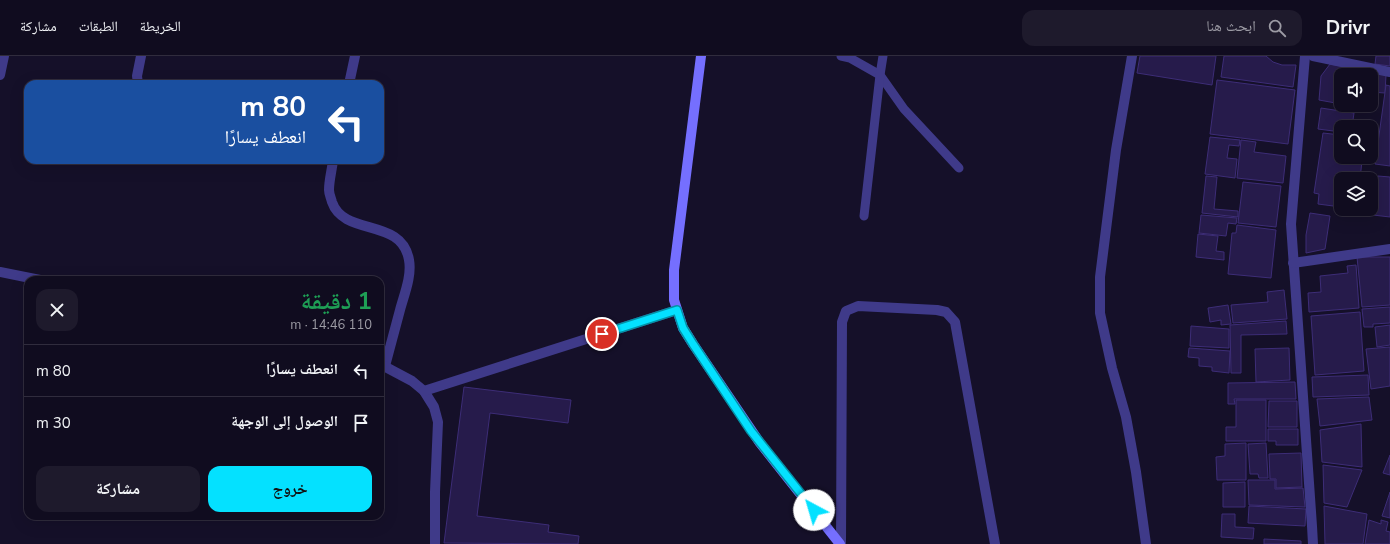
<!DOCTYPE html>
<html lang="ar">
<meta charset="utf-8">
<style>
body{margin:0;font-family:"Nunito Sans","Noto Naskh Arabic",sans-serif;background:#1e1a2c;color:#f1f3f6;direction:rtl;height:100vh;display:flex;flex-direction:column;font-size:15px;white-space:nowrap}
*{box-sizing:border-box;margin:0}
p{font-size:13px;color:#9c9ba4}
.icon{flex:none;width:22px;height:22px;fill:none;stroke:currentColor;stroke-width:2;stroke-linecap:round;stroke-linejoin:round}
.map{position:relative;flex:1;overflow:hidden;direction:ltr}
.details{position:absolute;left:24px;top:220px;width:360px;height:244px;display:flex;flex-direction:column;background:#100c1f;border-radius:12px;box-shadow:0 4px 16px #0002,0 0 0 1px #302c3d;direction:rtl}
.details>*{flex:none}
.banner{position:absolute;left:24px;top:24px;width:360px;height:84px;border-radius:12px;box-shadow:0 4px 16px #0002,0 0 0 1px #302c3d;direction:rtl;background:#1a4fa0;color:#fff;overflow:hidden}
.tools{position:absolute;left:1334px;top:12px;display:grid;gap:8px}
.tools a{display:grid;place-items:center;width:44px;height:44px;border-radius:8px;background:#100c1f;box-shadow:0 4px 16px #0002,0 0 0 1px #302c3d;font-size:20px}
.pin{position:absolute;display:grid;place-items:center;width:34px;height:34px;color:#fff;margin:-17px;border:2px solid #fff;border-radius:50%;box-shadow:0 1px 4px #0007}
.me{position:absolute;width:44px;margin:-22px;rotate:321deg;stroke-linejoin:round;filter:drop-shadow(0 0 3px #0008)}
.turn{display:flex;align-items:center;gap:14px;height:84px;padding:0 12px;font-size:18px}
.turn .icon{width:52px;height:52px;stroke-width:2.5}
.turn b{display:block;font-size:28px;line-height:34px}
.round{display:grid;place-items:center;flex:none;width:42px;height:42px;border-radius:12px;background:#1e1a2c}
.overview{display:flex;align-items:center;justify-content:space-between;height:68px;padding:0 12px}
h1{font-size:24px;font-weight:700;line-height:30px;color:#1e9e55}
.action{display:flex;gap:8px;margin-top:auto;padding:8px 12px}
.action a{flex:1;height:46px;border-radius:12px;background:#04e1ff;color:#111;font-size:16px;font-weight:700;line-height:46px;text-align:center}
.action a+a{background:#1e1a2c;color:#f1f3f6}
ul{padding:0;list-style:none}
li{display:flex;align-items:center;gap:12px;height:52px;padding:0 12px;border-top:1px solid #302c3d}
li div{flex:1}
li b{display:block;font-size:15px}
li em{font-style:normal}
header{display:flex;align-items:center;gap:24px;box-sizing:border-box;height:56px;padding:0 20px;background:#100c1f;border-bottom:1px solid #302c3d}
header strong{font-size:19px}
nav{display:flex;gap:22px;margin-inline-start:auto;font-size:14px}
.search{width:280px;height:36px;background:#1e1a2c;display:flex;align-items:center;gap:10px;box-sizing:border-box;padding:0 14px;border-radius:12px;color:#9c9ba4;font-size:15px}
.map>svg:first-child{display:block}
</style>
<header>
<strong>Drivr</strong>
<div class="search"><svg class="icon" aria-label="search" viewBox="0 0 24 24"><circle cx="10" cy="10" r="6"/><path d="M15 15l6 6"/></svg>ابحث هنا</div>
<nav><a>الخريطة</a><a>الطبقات</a><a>مشاركة</a></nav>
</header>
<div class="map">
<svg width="1390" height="488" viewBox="0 0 1390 488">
<rect width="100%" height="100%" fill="#151029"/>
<g fill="#261b4b" stroke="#3d2d77">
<path d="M1140 0H1216L1212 29 1137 17Z"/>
<path d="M1224 0H1266L1273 6 1282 9H1296L1293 31 1221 21Z"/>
<path d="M1376 0H1390V10L1375 8Z"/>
<path d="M1330 8 1386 19 1385 37 1371 36V19H1341V48L1319 44 1321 20Z"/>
<path d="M1217 24 1295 34 1288 88 1210 78Z"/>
<path d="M1386 29 1390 30V110L1375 108Z"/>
<path d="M1344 49H1360V52Z"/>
<path d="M1321 52 1354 57 1352 71H1341V76L1318 73Z"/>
<path d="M1323 77 1341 79V101H1357L1356 104 1362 105 1360 123H1341V151L1318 148 1319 138 1314 137Z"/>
<path d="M1210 81 1240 84 1239 90 1229 89 1227 102 1237 103 1235 122 1205 118Z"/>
<path d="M1241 84 1256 86 1254 96 1286 100 1283 127 1237 122Z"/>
<path d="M1206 120 1217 121 1214 153 1238 155V161L1202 157Z"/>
<path d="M1378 120 1390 121V161L1373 159 1374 157 1362 156 1363 153H1371V127H1377Z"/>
<path d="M1243 126 1281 130 1276 171 1238 167Z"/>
<path d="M1310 157 1330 160 1325 193 1306 197V179Z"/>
<path d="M1201 159 1237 162 1236 168 1228 167 1226 180 1199 177Z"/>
<path d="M1237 169 1276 174 1271 222 1228 218 1232 177H1236Z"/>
<path d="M1198 178 1218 180 1216 195 1224 196V204L1196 201Z"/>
<path d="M1357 201H1390V249L1362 251Z"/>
<path d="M1356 209 1359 252 1309 256 1308 237 1321 236 1320 220 1348 217 1347 210Z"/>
<path d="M1284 234 1287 263 1233 267 1231 249 1268 246 1267 236Z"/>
<path d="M1228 249 1231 268 1221 269V264L1210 266 1208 252Z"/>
<path d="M1390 251V267L1373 268V271H1364L1362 253Z"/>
<path d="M1360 256 1364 315 1315 319 1311 260Z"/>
<path d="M1286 265 1287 278 1241 279V317H1231L1230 269Z"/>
<path d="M1390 269V289L1377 291 1375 271Z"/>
<path d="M1191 270 1229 273V292L1190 290Z"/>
<path d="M1390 291V330L1371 333 1366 293Z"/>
<path d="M1189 292 1230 295 1229 317 1212 315V311L1199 310V302L1188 301Z"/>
<path d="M1289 292 1290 324 1256 326 1255 293Z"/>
<path d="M1368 319 1369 339 1313 341 1312 321Z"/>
<path d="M1295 326 1296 343H1234L1235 348H1228V327Z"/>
<path d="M464 331 571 344 568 367 490 357 477 460 549 469 548 476 579 480 578 488 444 487Z"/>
<path d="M1369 341 1372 364 1320 370 1317 343Z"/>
<path d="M1236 344H1266V385H1226V371H1236Z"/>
<path d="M1269 345H1297V371H1268Z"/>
<path d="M1361 368 1362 411 1322 406 1320 374Z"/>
<path d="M1268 373H1298V389H1276V385H1268Z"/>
<path d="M1246 387V424H1217L1216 401 1225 400V388Z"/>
<path d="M1266 387 1268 422H1259L1258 418H1250L1248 388Z"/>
<path d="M1301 397 1302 431 1276 432V423H1270L1269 398Z"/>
<path d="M1390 399V419L1383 417Z"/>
<path d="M1323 409 1362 414 1347 451 1324 447Z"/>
<path d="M1248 424H1275V433L1303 432 1305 451 1249 449Z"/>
<path d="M1245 426V451H1223V427Z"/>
<path d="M1390 436V462L1382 460Z"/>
<path d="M1249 450 1306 453 1305 470 1248 467Z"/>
<path d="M1324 450 1367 458 1363 488H1325Z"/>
<path d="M1222 458H1235V471L1254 472 1253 483 1221 481Z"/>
<path d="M1369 464 1381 468V464L1388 466 1386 475 1390 476V488H1365Z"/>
<path d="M1264 483 1301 485V488H1264Z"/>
</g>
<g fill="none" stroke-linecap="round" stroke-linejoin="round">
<g stroke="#3f3a89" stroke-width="9">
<path d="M841 0 850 2 880 19 904 53 959 112"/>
<path d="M864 160 880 19 883 0"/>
</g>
<g stroke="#3f3a89" stroke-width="10">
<path d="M1132 0 1116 94 1100 221V257L1112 312 1126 361 1136 416 1146 488"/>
<path d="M1305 0 1291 168 1312 470 1313 488"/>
<path d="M1313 0 1390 16"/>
<path d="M0 19 4 0"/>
<path d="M138 28 137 20 141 0"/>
<path d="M349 28 355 0"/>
<path d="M333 104C332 114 329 124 329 134 329 138 331 142 332 146 344 181 402 161 409 204 412 220 404 239 400 254 395 273 390 291 385 310"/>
<path d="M1293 207 1390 193"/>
<path d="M0 216 40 224"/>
<path d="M380 308 412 325 424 335 434 351 438 366 435 436V488"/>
<path d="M424 335 677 254"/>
<path d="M841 488 842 266 846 255 858 250 937 254 946 256 955 266 995 488"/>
</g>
<path stroke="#756fff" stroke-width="10" d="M701 0 674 214V244L683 272 693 288 760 387 840 488"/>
</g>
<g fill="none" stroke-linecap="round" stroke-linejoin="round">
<g stroke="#0392a6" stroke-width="10">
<path id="route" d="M602 278 677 254 683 272 693 288 751 375 814 454"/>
</g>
<use href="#route" stroke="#04e1ff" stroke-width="7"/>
</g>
</svg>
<div class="tools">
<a><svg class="icon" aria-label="sound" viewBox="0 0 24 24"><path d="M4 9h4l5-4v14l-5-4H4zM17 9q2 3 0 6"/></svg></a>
<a><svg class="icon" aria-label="search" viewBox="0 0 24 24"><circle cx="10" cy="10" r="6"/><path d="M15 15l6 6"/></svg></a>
<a><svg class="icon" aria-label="layers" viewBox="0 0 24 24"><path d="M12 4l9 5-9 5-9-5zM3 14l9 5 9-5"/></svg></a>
</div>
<div class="pin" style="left:602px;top:278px;background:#d93025"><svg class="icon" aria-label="arrive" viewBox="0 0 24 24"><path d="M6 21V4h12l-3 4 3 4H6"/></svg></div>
<svg class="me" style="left:814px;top:454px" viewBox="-20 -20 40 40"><circle r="19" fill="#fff"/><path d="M0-13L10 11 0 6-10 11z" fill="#04e1ff"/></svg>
<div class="banner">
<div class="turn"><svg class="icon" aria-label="left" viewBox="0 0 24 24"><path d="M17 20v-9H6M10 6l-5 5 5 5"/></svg><div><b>80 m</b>انعطف يسارًا</div></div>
</div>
<section class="details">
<div class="overview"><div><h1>1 دقيقة</h1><p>110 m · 14:46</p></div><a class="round"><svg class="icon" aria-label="close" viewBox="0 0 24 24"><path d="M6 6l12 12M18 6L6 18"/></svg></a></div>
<ul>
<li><svg class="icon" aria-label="left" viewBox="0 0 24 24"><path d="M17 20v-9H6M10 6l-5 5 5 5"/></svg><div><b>انعطف يسارًا</b></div><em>80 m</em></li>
<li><svg class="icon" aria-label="arrive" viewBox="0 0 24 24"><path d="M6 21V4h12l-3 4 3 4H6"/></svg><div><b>الوصول إلى الوجهة</b></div><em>30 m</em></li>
</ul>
<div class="action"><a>خروج</a><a>مشاركة</a></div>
</section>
</div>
